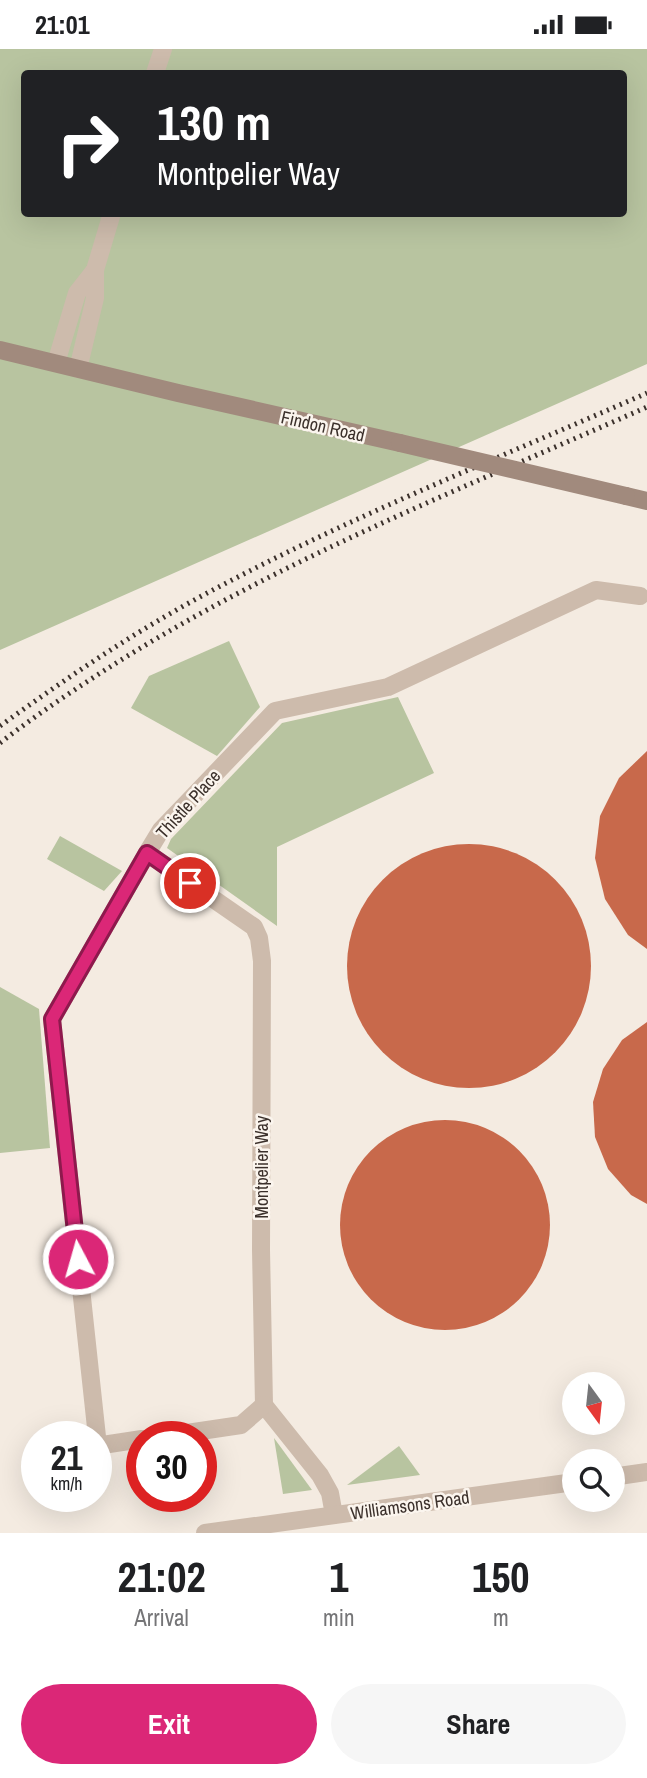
<!DOCTYPE html>
<style>
body{margin:0;font-family:"Archivo Narrow",sans-serif;background:#f6f6f6;color:#202124;height:100vh;display:flex;flex-direction:column;font-size:26px;white-space:nowrap}
*{box-sizing:border-box;margin:0}
p{font-size:23px;color:#757577}
.icon{flex:none;width:38px;height:38px;fill:none;stroke:currentColor;stroke-width:2;stroke-linecap:round;stroke-linejoin:round}
.map{position:relative;height:1484px;overflow:hidden}
.drawer{display:flex;flex-direction:column;background:#fff;flex:1}
.drawer>*{flex:none}
.top-card{position:absolute;left:21px;top:21px;width:606px;height:147px;border-radius:7px;box-shadow:0 7px 28px #0002;background:#202124;color:#fff;overflow:hidden}
.needle{width:46px;rotate:165deg}
.controls{position:absolute;left:562px;top:1323px;display:grid;gap:14px}
.controls a{display:grid;place-items:center;width:63px;height:63px;border-radius:50%;background:#fff;box-shadow:0 7px 28px #0002;font-size:35px}
.speed{position:absolute;left:21px;top:1372px;display:flex;gap:14px;font-size:35px;font-weight:700;text-align:center}
.speed>*{display:grid;place-content:center;width:91px;height:91px;border-radius:50%;background:#fff;box-shadow:0 7px 28px #0002;line-height:1}
.speed small{font-size:18px;font-weight:400}
.speed .limit{border:10px solid #d22;background:#fff;color:#111}
.pin{position:absolute;display:grid;place-items:center;width:60px;height:60px;color:#fff;margin:-30px;border:4px solid #fff;border-radius:50%;box-shadow:0 2px 7px #0007}
.me{position:absolute;width:77px;margin:-38px;rotate:354deg;stroke-linejoin:round;filter:drop-shadow(0 0 5px #0008)}
.turn{display:flex;align-items:center;gap:24px;height:147px;padding:0 21px;font-size:32px}
.turn .icon{width:91px;height:91px;stroke-width:2.5}
.turn b{display:block;font-size:49px;line-height:60px}
.eta{display:flex;justify-content:space-evenly;align-items:center;height:119px;text-align:center}
.eta b{font-size:42px;font-weight:700;line-height:49px}
.primary-button{display:flex;gap:14px;margin-top:auto;padding:14px 21px}
.primary-button a{flex:1;height:80px;border-radius:42px;background:#db2777;color:#fff;font-size:28px;font-weight:700;line-height:80px;text-align:center}
.primary-button a+a{background:#f6f6f6;color:#202124}
.status{display:flex;justify-content:space-between;align-items:center;height:49px;padding:0 35px;background:#fff;direction:ltr}
.status svg{height:19px;fill:currentColor}
.map>svg:first-child{display:block}
</style>
<div class="status"><b>21:01</b><svg viewBox="0 0 49 12"><path d="M0 12V9h3v3zM5 12V6h3v6zM10 12V3h3v9zM15 12V0h3v12zM26 1h20v11H26zM47 4h2v5h-2z"/></svg></div>
<div class="map">
<svg width="647" height="1484" viewBox="0 0 647 1484">
<rect width="100%" height="100%" fill="#f4ebe1"/>
<g fill="#b8c4a0" fill-rule="evenodd">
<path d="M0 0H647V315L0 601ZM24 24H623V164H24Z"/>
<path d="M229 592 260 658 217 707 131 659 149 627Z"/>
<path d="M398 648 434 724 277 798V877L167 799 171 790 282 674Z"/>
<path d="M60 787 122 822 104 842 47 810Z"/>
<path d="M0 938 39 960 50 1099 0 1104Z"/>
<path d="M274 1389 312 1441 283 1445Z"/>
<path d="M399 1397 420 1426 347 1436Z"/>
</g>
<g fill="#c8694b">
<path d="M647 702V900L628 886 605 850 595 809 600 767 619 729Z"/>
<circle cx="469" cy="917" r="122"/>
<path d="M647 973V1155L631 1146 608 1120 595 1088 593 1053 603 1020 622 991Z"/>
<circle cx="445" cy="1176" r="105"/>
</g>
<g fill="none" stroke-linecap="round" stroke-linejoin="round">
<g stroke="#cdbbac" stroke-width="18">
<path d="M155 24 163 0"/>
<path d="M56 314 77 244 95 221"/>
<path d="M78 320 95 249V221L112 164"/>
<path d="M147 804 254 878 259 889 262 912 261 1201 264 1356 320 1426 330 1444 334 1466"/>
<path d="M160 1388 241 1376 264 1356"/>
<path d="M96 1397 142 1390"/>
<path d="M98 1397 52 970 147 804 161 781 275 662 388 638 596 541 640 547"/>
<path d="M32 1409 37 1408"/>
<path d="M612 1428 647 1423"/>
<path d="M205 1484 574 1433"/>
</g>
<g stroke="#a18a7d" stroke-width="18">
<path d="M0 301 178 344 400 394"/>
<path d="M626 447 647 452"/>
</g>
<g stroke="#3b302b" stroke-width="5" stroke-dasharray="2 5" stroke-linecap="butt">
<path d="M0 677C68 628 137 581 211 542 352 467 501 408 647 344"/>
<path d="M0 694C36 666 75 640 113 616 281 510 466 438 647 358"/>
</g>
<path stroke="#a18a7d" stroke-width="18" d="M400 394 626 447"/>
</g>
<g fill="none" stroke-linecap="round" stroke-linejoin="round">
<g stroke="#8e194d" stroke-width="18">
<path id="route" d="M78 1210 52 970 147 804 190 834"/>
</g>
<use href="#route" stroke="#db2777" stroke-width="12"/>
</g>
<g text-anchor="middle" dominant-baseline="central" stroke-width="5" stroke-linejoin="round" paint-order="stroke">
<g font-size="18" fill="#3b302b" stroke="#fbf5ee">
<text transform="translate(323 377) rotate(13)">Findon Road</text>
<text transform="translate(188 755) rotate(-48)">Thistle Place</text>
<text transform="translate(261 1118) rotate(-90)">Montpelier Way</text>
<text transform="translate(410 1456) rotate(-8)">Williamsons Road</text>
</g>
</g>
</svg>
<div class="controls">
<a><svg class="needle" viewBox="-14 -14 28 28"><path d="M0-13l5 13h-10z" fill="#e53935"/><path d="M0 13l5-13h-10z" fill="#757577"/></svg></a>
<a><svg class="icon" aria-label="search" viewBox="0 0 24 24"><circle cx="10" cy="10" r="6"/><path d="M15 15l6 6"/></svg></a>
</div>
<div class="speed"><div>21<small>km/h</small></div><div class="limit">30</div></div>
<div class="pin" style="left:190px;top:834px;background:#d93025"><svg class="icon" aria-label="arrive" viewBox="0 0 24 24"><path d="M6 21V4h12l-3 4 3 4H6"/></svg></div>
<svg class="me" style="left:78px;top:1210px" viewBox="-20 -20 40 40"><circle r="17" fill="#db2777" stroke="#fff" stroke-width="3"/><path d="M0-11L8 9 0 5-8 9z" fill="#fff"/></svg>
<div class="top-card">
<div class="turn"><svg class="icon" aria-label="right" viewBox="0 0 24 24"><path d="M7 20v-9h11M14 6l5 5-5 5"/></svg><div><b>130 m</b>Montpelier Way</div></div>
</div>
</div>
<section class="drawer">
<div class="eta">
<div><b>21:02</b><p>Arrival</p></div>
<div><b>1</b><p>min</p></div>
<div><b>150</b><p>m</p></div>
</div>
<div class="primary-button"><a>Exit</a><a>Share</a></div>
</section>
